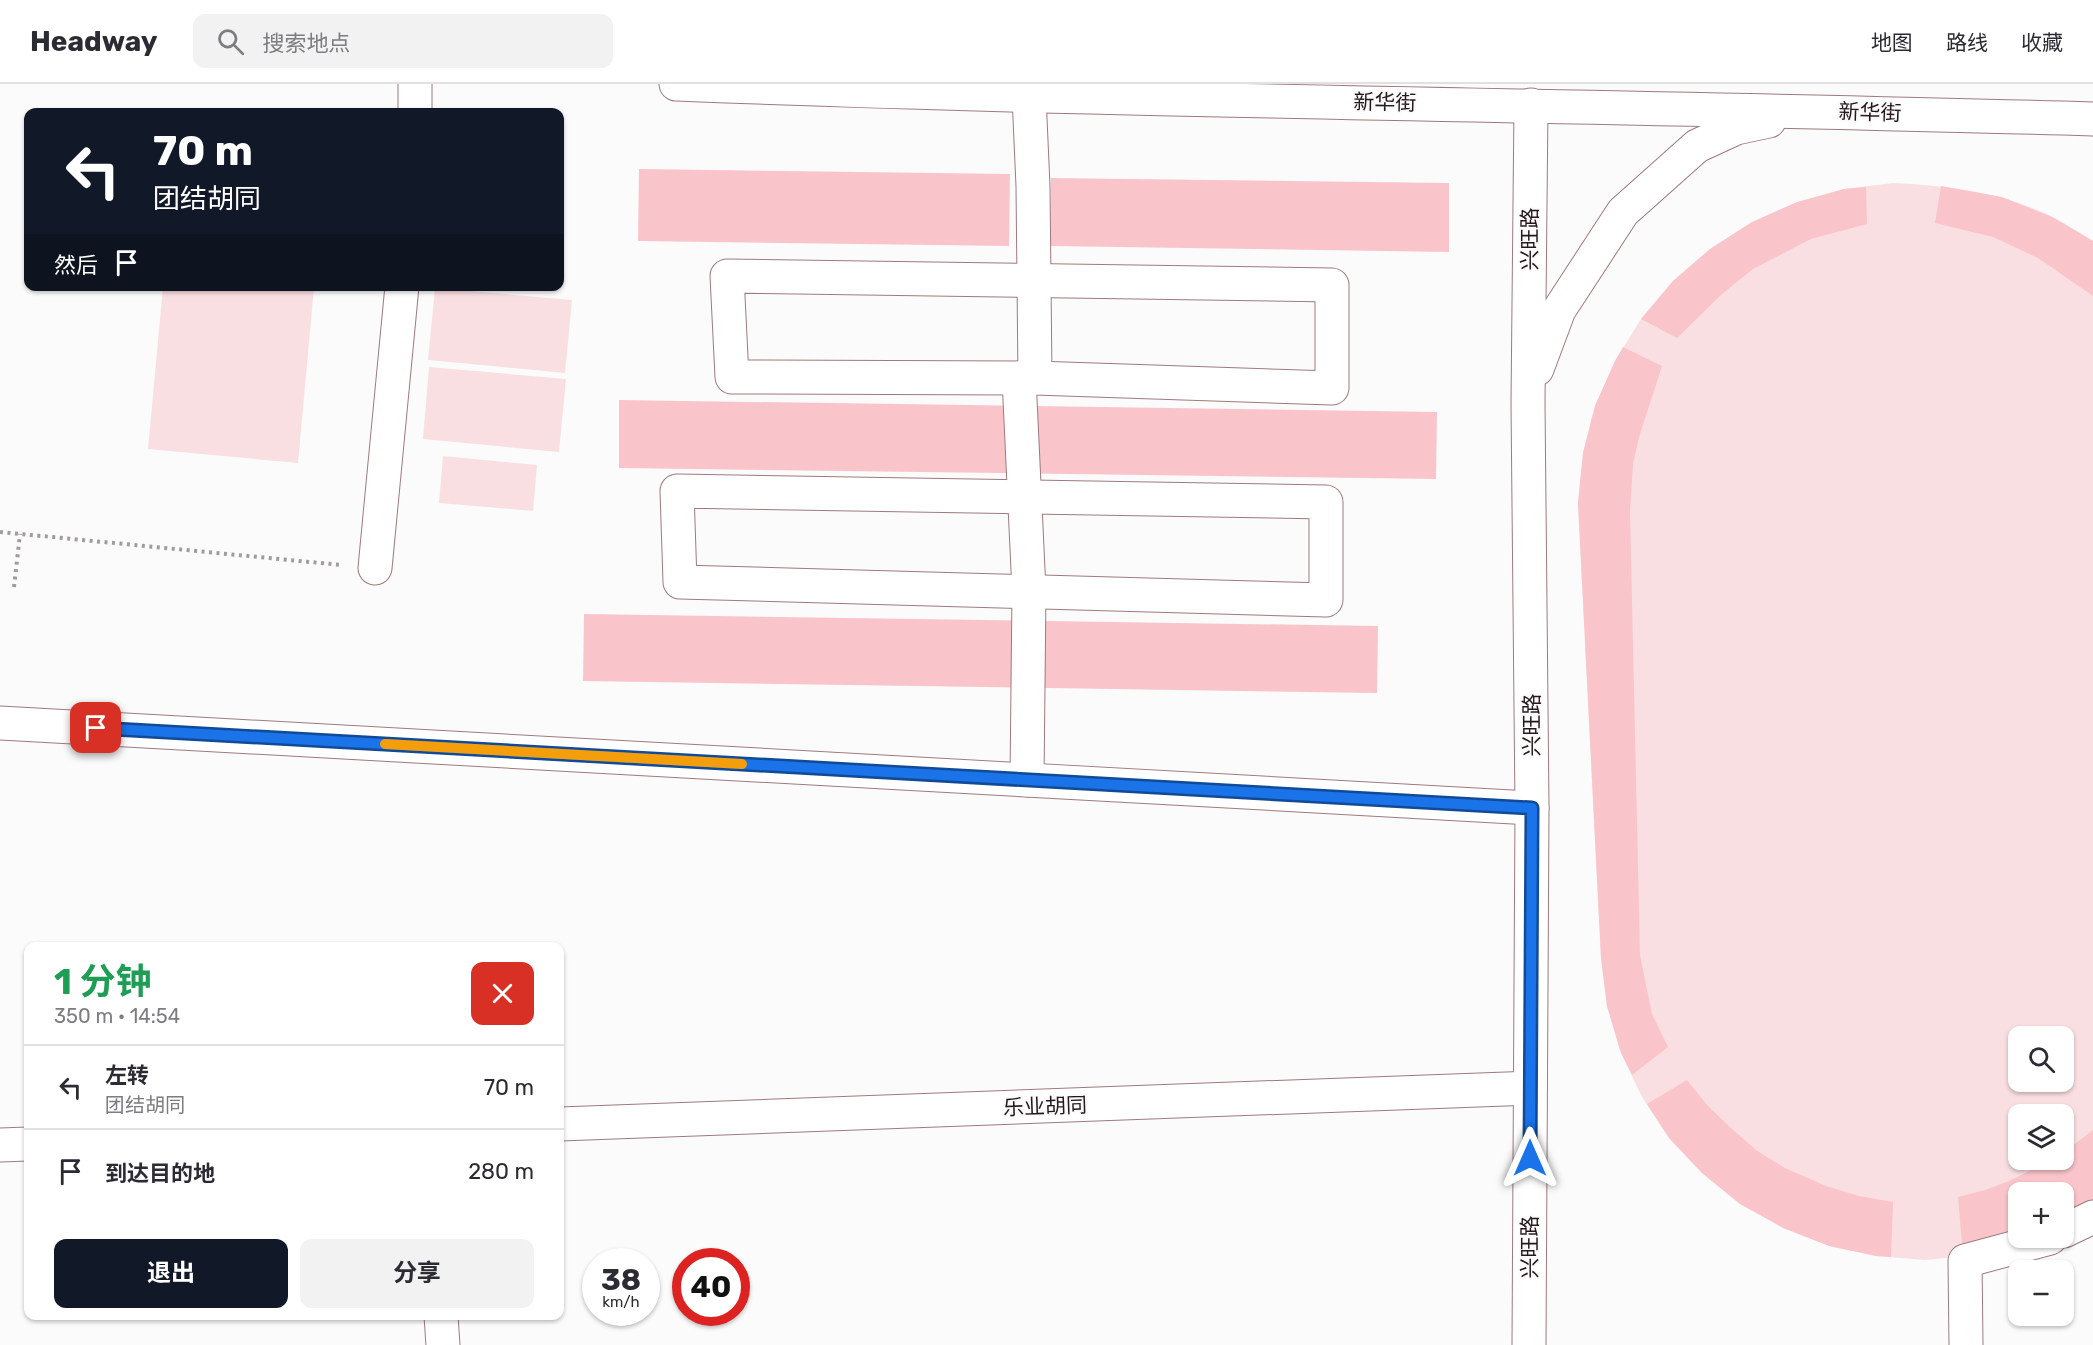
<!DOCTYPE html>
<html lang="zh">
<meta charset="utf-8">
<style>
body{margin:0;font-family:Rubik,"Noto Sans SC",sans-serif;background:#f2f2f3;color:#2b2b33;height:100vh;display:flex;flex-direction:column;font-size:22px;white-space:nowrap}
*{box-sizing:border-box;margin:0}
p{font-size:20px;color:#7c7c81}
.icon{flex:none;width:33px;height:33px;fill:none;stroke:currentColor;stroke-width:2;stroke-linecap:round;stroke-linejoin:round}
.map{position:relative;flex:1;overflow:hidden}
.side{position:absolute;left:24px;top:858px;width:540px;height:378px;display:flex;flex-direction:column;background:#fff;border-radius:12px;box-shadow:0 2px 4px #0004}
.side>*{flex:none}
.guide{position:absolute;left:24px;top:24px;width:540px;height:183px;border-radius:12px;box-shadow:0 2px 4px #0004;background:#111827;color:#fff;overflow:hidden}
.controls{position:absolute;left:2008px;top:942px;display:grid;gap:12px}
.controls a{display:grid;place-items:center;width:66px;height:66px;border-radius:12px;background:#fff;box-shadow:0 2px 4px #0004;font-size:30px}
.speed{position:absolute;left:582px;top:1164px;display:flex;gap:12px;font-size:30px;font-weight:700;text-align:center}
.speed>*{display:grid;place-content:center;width:78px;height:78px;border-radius:50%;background:#fff;box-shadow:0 2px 4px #0004;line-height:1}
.speed small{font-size:15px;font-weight:400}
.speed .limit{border:9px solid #d22;background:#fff;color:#111}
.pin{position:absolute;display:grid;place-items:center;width:51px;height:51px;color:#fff;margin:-26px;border-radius:12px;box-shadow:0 3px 9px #0006}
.me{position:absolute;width:66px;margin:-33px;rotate:0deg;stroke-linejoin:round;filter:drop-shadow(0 0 4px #0008)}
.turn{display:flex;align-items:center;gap:21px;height:126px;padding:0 30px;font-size:27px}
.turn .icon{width:78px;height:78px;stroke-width:2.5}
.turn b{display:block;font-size:42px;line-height:51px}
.then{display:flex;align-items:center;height:57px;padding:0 30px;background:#0003;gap:12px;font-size:22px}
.round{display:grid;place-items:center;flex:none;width:63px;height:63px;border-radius:12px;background:#f2f2f3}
.summary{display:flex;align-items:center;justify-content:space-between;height:102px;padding:0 30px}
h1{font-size:36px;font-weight:700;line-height:45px;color:#1e9e55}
.cta{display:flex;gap:12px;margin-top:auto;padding:12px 30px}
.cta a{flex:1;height:69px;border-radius:12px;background:#111827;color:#fff;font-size:24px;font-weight:700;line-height:69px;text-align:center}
.cta a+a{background:#f2f2f3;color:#2b2b33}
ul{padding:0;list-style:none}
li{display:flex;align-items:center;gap:18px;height:84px;padding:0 30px;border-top:2px solid #e1e1e2}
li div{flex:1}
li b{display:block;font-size:22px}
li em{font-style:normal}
header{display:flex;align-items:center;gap:36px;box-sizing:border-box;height:84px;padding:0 30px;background:#fff;border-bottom:2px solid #e1e1e2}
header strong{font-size:28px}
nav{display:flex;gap:33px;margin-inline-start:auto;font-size:21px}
.search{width:420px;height:54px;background:#f2f2f3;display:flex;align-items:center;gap:15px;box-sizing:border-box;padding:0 21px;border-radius:12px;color:#7c7c81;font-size:22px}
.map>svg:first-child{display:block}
</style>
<header>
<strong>Headway</strong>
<div class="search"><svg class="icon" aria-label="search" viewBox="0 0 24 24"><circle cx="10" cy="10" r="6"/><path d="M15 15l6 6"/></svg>搜索地点</div>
<nav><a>地图</a><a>路线</a><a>收藏</a></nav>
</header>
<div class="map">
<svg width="2093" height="1261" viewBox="0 0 2093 1261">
<rect width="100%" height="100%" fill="#fbfbfb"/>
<g fill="#fadfe2" fill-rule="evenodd">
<path d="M1893 99C1950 102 2001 108 2053 133 2066 140 2080 149 2093 157V1125L2064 1108H2019V1154L1976 1171 1925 1176 1876 1172 1829 1162 1740 1120 1702 1089 1669 1054 1642 1013 1621 969 1607 922 1601 874 1578 419 1583 369 1595 322 1615 277 1641 235 1673 197 1710 165 1752 138 1844 105ZM2019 952H2064V998H2019ZM2019 1030H2064V1076H2019Z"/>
<path d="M163 203H314L298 379 148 365Z"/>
<path d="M435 204 572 216 565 289 428 276Z"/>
<path d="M429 283 566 295 559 368 423 355Z"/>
<path d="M443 372 537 381 533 427 439 419Z"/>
</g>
<g fill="#f9c5ca">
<path d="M639 85 1010 90 1009 162 638 157Z"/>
<path d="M1051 94 1449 99V168L1050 162Z"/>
<path d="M1941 102 2002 113 2052 133 2093 157V212L2038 174 1993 153 1935 139Z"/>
<path d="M1866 103 1867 140 1811 155 1753 185 1722 210 1677 254 1641 235 1673 197 1710 165 1752 138 1797 118 1844 105Z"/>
<path d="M1623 263 1662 282 1639 353 1633 380 1630 427 1640 871 1652 930 1668 963 1632 991 1621 969 1607 922 1601 874 1578 419 1583 369 1595 322 1615 277Z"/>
<path d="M619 316 1437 328 1436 395 619 384Z"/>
<path d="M584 530 1378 542 1377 609 583 597Z"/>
<path d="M1687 996 1708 1022 1731 1044 1756 1066 1785 1084 1826 1102 1859 1112 1893 1118 1891 1173 1876 1172 1829 1162 1783 1144 1740 1120 1702 1089 1669 1054 1647 1020Z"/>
<path d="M2093 1046V1125L2064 1142V1108H2019V1154L1963 1172 1958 1113 1985 1106 2009 1097 2052 1076H2064V1068Z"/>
</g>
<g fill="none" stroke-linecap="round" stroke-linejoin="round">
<g stroke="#9e7a7d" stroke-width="35">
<g id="minor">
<path d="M676 0C1148 19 1621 21 2093 35"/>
<path d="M1029 12 1033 102 1035 294"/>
<path d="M415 28V0"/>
<path d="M727 192 1332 201V304L1035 294 732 293Z"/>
<path d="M1537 285 1559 226 1623 128 1697 62 1736 44 1769 37"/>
<path d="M1019 294 1029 507 1027 696"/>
<path d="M677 407 1326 418V516L680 498Z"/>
<path d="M375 484 402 202"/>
<path d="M0 639 1532 724"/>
<path d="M560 1040 1530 1004"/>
<path d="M0 1061 28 1060"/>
<path d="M2064 1147 2093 1133"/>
<path d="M441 1232 443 1261"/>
<path d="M1529 1261 1532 724 1528 319 1531 21"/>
<path d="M1966 1261 1965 1177 2050 1154"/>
</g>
</g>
<g stroke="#a19b9c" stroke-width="4" stroke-dasharray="3 4.5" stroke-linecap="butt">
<path d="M0 448 341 481"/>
<path d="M14 503 20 450"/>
</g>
<use href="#minor" stroke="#fff" stroke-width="33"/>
</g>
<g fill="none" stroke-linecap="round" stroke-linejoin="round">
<g stroke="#114b97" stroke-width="15">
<path id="route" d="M96 644 1532 724 1530 1074"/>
</g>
<use href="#route" stroke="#1a73e8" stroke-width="10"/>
<path stroke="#f59e0b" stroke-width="10" d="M385 660 742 680"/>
</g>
<g text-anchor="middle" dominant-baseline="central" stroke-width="4.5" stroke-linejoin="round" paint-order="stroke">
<g font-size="21" fill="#26181a" stroke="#fbfbfb">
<text transform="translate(1385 18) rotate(1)">新华街</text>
<text transform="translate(1870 28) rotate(2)">新华街</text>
<text transform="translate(1529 155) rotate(-90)">兴旺路</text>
<text transform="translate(1531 641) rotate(-90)">兴旺路</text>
<text transform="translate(1045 1022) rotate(-2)">乐业胡同</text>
<text transform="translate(1529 1163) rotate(-90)">兴旺路</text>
</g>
</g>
</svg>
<div class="controls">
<a><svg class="icon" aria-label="search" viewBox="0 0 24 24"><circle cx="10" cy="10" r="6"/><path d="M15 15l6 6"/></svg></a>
<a><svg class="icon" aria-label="layers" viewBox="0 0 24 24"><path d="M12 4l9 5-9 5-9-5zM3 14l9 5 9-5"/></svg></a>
<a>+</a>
<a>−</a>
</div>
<div class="speed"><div>38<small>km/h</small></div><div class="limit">40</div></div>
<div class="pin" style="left:96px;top:644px;background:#d93025"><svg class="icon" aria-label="arrive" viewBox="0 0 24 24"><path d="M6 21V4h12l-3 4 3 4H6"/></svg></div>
<svg class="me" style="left:1530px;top:1074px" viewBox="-20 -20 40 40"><path d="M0-17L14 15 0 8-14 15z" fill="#1a73e8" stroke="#fff" stroke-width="4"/></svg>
<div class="guide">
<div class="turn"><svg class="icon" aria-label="left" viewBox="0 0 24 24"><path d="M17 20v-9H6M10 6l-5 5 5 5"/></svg><div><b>70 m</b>团结胡同</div></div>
<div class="then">然后<svg class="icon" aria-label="arrive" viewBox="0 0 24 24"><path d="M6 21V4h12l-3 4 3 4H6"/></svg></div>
</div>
<section class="side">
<div class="summary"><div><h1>1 分钟</h1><p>350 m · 14:54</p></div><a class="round" style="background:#d93025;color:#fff"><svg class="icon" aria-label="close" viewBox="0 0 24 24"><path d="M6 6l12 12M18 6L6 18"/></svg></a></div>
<ul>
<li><svg class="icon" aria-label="left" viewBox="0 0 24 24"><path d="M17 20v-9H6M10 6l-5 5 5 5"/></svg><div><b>左转</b><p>团结胡同</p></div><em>70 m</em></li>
<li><svg class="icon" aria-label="arrive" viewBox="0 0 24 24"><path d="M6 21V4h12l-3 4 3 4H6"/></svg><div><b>到达目的地</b></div><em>280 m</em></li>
</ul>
<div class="cta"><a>退出</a><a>分享</a></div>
</section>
</div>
